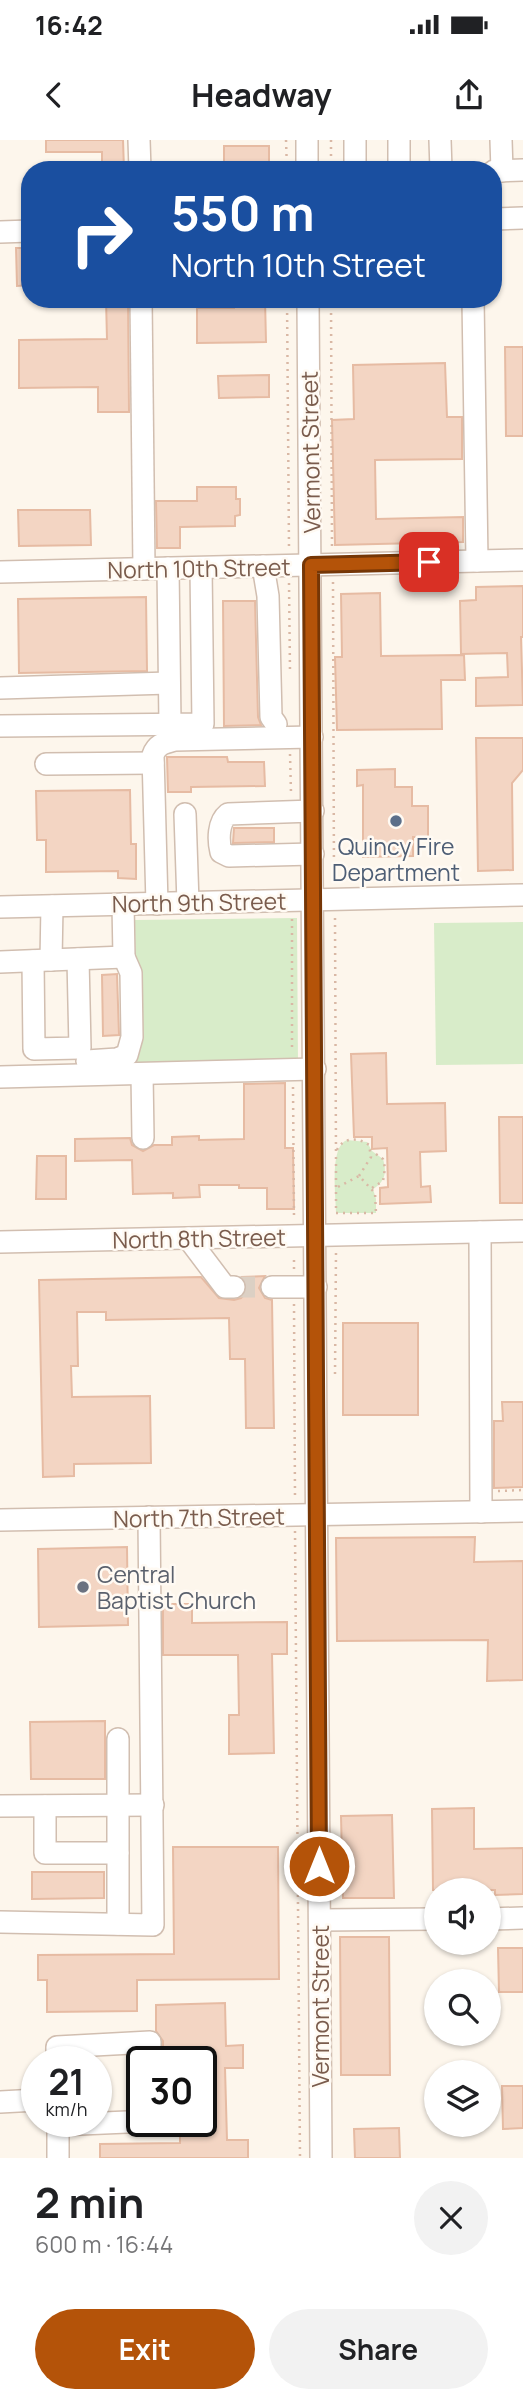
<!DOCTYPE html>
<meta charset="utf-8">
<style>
body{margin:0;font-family:Manrope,sans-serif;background:#f2f2f2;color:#202124;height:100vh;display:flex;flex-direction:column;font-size:26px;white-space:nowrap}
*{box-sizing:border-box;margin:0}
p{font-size:23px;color:#757577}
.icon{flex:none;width:38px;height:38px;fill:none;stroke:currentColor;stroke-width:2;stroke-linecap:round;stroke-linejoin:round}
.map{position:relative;height:2018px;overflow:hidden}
.side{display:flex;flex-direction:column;background:#fff;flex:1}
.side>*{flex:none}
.top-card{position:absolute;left:21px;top:21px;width:481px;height:147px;border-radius:28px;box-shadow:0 2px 5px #0004;background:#1a4fa0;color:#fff;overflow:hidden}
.tools{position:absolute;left:424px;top:1738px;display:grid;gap:14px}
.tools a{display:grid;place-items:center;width:77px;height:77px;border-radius:50%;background:#fff;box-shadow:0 2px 5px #0004;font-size:35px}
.speed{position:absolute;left:21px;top:1906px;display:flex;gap:14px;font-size:35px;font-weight:700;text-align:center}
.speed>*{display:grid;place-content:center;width:91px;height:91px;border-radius:50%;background:#fff;box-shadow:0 2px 5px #0004;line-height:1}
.speed small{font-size:18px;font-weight:400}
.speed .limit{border:4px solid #111;border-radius:10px;background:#fff;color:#111}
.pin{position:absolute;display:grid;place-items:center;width:60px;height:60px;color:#fff;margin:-30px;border-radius:14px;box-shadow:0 4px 10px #0006}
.me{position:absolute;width:77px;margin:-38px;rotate:0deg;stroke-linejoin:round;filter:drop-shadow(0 0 5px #0008)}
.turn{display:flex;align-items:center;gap:24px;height:147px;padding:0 35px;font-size:32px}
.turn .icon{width:91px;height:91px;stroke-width:2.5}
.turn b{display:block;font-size:49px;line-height:60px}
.round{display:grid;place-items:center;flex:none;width:74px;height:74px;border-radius:37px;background:#f2f2f2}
.overview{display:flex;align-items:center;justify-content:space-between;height:119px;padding:0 35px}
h1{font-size:42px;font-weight:700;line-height:52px}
.button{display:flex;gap:14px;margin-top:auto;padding:14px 35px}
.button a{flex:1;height:80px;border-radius:42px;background:#b45309;color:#fff;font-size:28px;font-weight:700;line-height:80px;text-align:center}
.button a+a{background:#f2f2f2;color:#202124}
.status{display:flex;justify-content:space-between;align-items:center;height:49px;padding:0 35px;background:#fff;direction:ltr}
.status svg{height:19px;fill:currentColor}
header{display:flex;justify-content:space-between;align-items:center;height:91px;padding:0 35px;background:#fff;font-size:32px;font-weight:700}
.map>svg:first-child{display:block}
</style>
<div class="status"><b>16:42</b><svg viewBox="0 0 49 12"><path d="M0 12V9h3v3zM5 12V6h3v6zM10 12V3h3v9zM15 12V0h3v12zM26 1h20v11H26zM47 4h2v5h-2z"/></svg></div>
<header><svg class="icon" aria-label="back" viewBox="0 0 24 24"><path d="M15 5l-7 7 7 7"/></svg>Headway<svg class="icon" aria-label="share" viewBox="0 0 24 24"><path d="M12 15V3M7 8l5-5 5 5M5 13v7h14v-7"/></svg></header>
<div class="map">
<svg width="523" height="2018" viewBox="0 0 523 2018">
<rect width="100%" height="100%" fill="#fdf6ec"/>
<g fill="#d8ecc9">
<path d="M297 778 298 925 137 928 135 780Z"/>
<path d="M523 782V924L436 925 434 783Z"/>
<path d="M347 1000 367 1002 372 1011 383 1019C387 1033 385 1042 373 1049L376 1059V1073H336C336 1055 329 1007 347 1000Z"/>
</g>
<g fill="#f3d5c3" stroke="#e6bba3" stroke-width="2">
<path d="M46 0H123L124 30H102V12H46Z"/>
<path d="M224 6H269V27L224 28Z"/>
<path d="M16 108H30V145L17 146Z"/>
<path d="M106 159H128L129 272H98V247L19 248V200L107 199Z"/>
<path d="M234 159H265L266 202 197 203V168H234Z"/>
<path d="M505 207H523V296H506Z"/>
<path d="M445 223 447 277H462V319L375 320 376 379 463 377V402L335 405 332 280 354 279 353 225Z"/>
<path d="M269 235V257L219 258 218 236Z"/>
<path d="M197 347H236V359H240V375L235 376V386L180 387V408H157L156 361H197Z"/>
<path d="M18 370H90L91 405 19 406Z"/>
<path d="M523 446V497H521L523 565 476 566V538L508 537 507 513 461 514 460 461 476 460V447Z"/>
<path d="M380 453 381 516 464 515 465 540H441L442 589 337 590 335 517H342L341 454Z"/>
<path d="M146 457 147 531 19 533 18 459Z"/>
<path d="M223 461H255L258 577 261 585 224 586Z"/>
<path d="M476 598H523V630L512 643 513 730 478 731Z"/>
<path d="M167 617H227L228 622H264L265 646 191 647V652H168Z"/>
<path d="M395 629V647H412V666H428V697H413V716L363 717V645L357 646V630Z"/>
<path d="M130 650 131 704H136V739L118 738V731L46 732V700H37L36 651Z"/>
<path d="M234 688H274V702L233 703Z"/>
<path d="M117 834 119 895 103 896 102 835Z"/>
<path d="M386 913 387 964 445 963 446 1011 420 1012 421 1047 430 1046 431 1062 380 1064V1048L388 1047 387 1008 372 1009V997H354L351 914Z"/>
<path d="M285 943V1008H293L294 1069H267V1048H239V1045H199L200 1057 173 1058V1053L133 1054 132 1020 75 1021V999L130 998 132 1005 143 1011 154 1005H172V997L199 996V1000L244 999V944Z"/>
<path d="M499 977H523V1063H500Z"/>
<path d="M37 1016H66V1059H36Z"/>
<path d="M265 1136 259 1148 265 1158 272 1160 274 1288H246L245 1219H230L229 1178 106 1180V1172H77L78 1226H71L72 1257 150 1256 151 1323 74 1324V1336L43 1337 39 1140 201 1137 219 1158 234 1160 241 1158 246 1153 247 1146 242 1137Z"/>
<rect x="343" y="1183" width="75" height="92"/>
<path d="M502 1262H523V1347L494 1348V1281H503Z"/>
<path d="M475 1397 474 1422 523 1421V1540L487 1541 488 1500 337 1501 336 1398Z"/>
<path d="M127 1407 128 1485 39 1487 38 1409Z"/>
<path d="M163 1464H192V1483L287 1482V1514H272L274 1613 229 1614V1575H239L238 1515H163Z"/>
<path d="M105 1581V1639H31L30 1582Z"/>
<path d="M474 1668V1709L523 1708V1754L495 1755V1750H433L432 1669Z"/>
<path d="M392 1675 394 1758H343L341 1676Z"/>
<path d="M173 1707H278L279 1839 137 1840V1871L47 1872V1840H38V1815L174 1814Z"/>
<path d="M32 1732H104V1758L32 1759Z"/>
<path d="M340 1797H389L390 1935H341Z"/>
<path d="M498 1808H523V1852H499Z"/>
<path d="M225 1863 226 1906 243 1905V1928H225L227 2000H248V2018H100V2004L180 2003V1981H201V1922L163 1919V1901L156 1891V1865Z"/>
<path d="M502 1946H523V1988L503 1989Z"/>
<path d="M399 1988 400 2018H355L354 1989Z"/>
</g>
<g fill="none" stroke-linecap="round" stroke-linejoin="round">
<path stroke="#dcd0c4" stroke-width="21" stroke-dasharray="21 10" stroke-linecap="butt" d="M234 1147H272"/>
<g stroke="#d1beb0" stroke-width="24">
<g id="minor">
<path d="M139 0 140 30"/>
<path d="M307 0V30"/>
<path d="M355 0V30"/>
<path d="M440 0 441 30"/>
<path d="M501 0 502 31"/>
<path d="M399 30V0"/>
<path d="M494 31 523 30"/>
<path d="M494 79 523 78"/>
<path d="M0 92 30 91"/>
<path d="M141 159 144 429"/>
<path d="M308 159 321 2018"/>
<path d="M473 159 477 421"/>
<path d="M263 426 268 456 271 577 276 584"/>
<path d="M168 428 170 584"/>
<path d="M0 432 523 420"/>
<path d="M0 548 169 543"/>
<path d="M0 586 203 584 201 428"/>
<path d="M46 624 153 623"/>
<path d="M313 671 228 674C218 682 218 700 221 712L229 716 313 714"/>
<path d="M185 674 188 763"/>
<path d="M157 764 153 615C157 604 164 603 175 600L312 597"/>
<path d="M0 767 523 755"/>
<path d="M51 820 52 766"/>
<path d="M33 821 34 909 80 908 78 819"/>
<path d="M0 822 124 817 123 764"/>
<path d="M87 921 117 919 127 915 132 897 131 833 124 817"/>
<path d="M142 934 143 998"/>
<path d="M0 937 315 929"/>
<path d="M480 1092 481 1372"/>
<path d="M188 1098 225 1147H234"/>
<path d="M0 1102 523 1091"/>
<path d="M272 1147H316"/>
<path d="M0 1380 523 1371"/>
<path d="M0 1666 153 1665"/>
<path d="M45 1666V1713H118V1599"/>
<path d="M488 1779 523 1778"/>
<path d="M320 1780 436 1779"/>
<path d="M0 1782 153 1785 149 1377"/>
<path d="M118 1784V1713"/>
<path d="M57 1922V1907L150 1902V1922"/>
<path d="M0 1962 37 1960"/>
<path d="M58 1981V2018"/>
<path d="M58 1985 150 1981"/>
</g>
</g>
<g stroke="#d9b8a5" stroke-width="2.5" stroke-dasharray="2 5" stroke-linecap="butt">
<path d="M286 0 287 30"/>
<path d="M331 0V30"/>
<path d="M287 159 289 408"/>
<path d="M331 159 332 407"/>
<path d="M333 442 334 743"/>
<path d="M289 443 290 531"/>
<path d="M290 614 291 653"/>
<path d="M335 778 336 1016"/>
<path d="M292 779V912"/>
<path d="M293 947 294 1077"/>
<path d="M337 1010C343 997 358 997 369 1005L371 1017 359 1036"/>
<path d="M336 1017V1073H376L375 1053 359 1036 336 1048"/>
<path d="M372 1048 383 1041 385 1028 383 1019 373 1012"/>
<path d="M294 1129V1115"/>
<path d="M294 1164 295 1357"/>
<path d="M335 1234 336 1112"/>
<path d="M498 1351 523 1350"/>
<path d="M295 1391 300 2018"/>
</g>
<use href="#minor" stroke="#fff" stroke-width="21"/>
</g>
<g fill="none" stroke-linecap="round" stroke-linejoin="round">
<g stroke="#753606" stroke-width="18">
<path id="route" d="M319 1726 311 425 429 422"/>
</g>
<use href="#route" stroke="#b45309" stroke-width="12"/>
</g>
<circle fill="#5c6f8a" stroke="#fffaf3" stroke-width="2.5" cx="396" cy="681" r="7"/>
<circle fill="#6b7280" stroke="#fffaf3" stroke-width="2.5" cx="83" cy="1447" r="7"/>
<g text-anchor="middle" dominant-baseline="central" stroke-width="5" stroke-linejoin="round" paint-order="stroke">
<g font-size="23" fill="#7a5c4d" stroke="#fffaf3">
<text transform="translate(310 312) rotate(-91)">Vermont Street</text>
<text transform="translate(199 428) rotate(-1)">North 10th Street</text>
<text transform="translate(199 762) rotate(-1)">North 9th Street</text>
<text transform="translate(199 1098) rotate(-1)">North 8th Street</text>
<text transform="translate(199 1377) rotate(-1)">North 7th Street</text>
<text transform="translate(320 1866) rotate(-90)">Vermont Street</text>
</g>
<g font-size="23" fill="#4e5e75" stroke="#fffaf3">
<text x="396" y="706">Quincy Fire<tspan x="396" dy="26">Department</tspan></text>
</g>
<g font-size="23" fill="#5b616d" stroke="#fffaf3" text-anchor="start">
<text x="97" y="1434">Central<tspan x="97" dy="26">Baptist Church</tspan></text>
</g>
</g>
</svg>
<div class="tools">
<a><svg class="icon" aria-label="sound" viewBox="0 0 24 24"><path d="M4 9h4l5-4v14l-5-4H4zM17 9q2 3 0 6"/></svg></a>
<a><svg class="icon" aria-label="search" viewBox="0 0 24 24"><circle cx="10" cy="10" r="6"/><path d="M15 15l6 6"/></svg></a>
<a><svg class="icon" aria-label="layers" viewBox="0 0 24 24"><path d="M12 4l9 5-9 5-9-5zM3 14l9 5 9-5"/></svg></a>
</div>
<div class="speed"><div>21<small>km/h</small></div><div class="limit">30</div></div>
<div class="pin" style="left:429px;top:422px;background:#d93025"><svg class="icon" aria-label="arrive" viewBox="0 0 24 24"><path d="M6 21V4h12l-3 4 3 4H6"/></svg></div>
<svg class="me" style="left:319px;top:1726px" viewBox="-20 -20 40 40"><circle r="17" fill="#b45309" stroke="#fff" stroke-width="3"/><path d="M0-11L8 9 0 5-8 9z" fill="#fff"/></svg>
<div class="top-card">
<div class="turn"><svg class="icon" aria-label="right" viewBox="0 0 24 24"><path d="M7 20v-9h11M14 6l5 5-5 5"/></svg><div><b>550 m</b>North 10th Street</div></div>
</div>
</div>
<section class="side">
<div class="overview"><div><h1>2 min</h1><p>600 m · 16:44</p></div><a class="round"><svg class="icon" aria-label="close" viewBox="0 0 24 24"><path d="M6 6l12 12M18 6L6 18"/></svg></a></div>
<div class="button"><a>Exit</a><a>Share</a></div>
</section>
